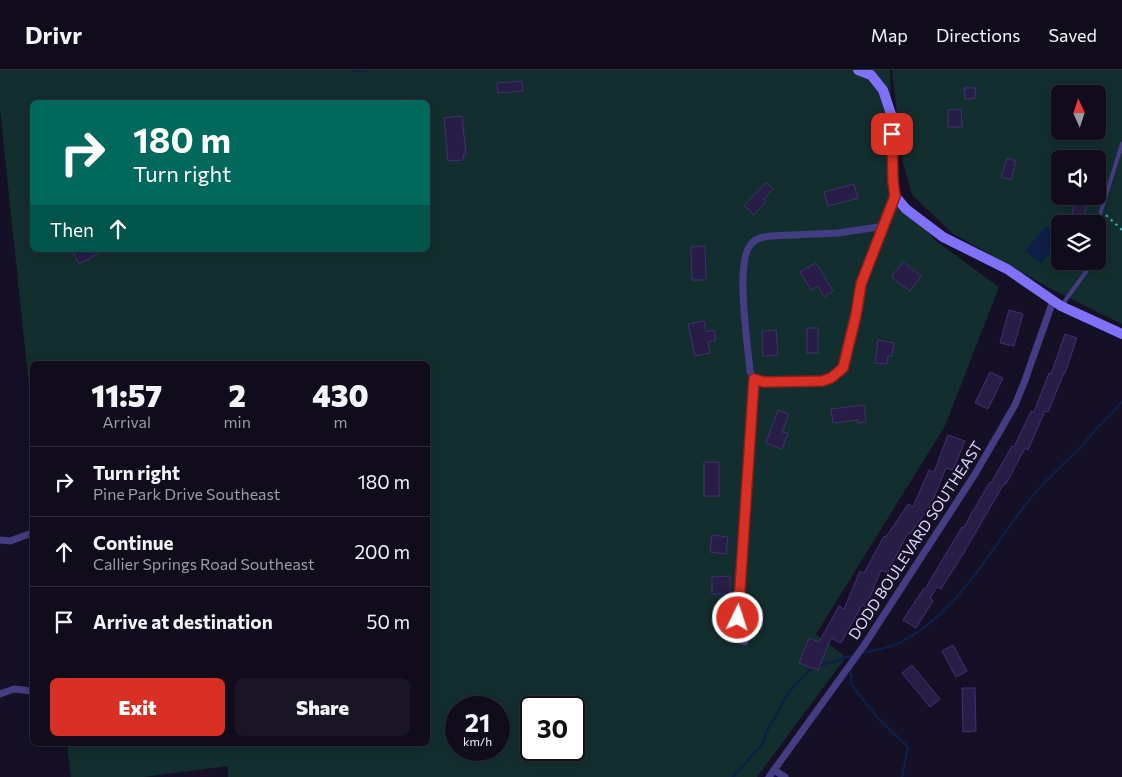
<!DOCTYPE html>
<style>
body{margin:0;font-family:Commissioner,sans-serif;background:#191525;color:#f1f3f6;height:100vh;display:flex;flex-direction:column;font-size:19px;white-space:nowrap}
*{box-sizing:border-box;margin:0}
p{font-size:16px;color:#9c9ba3}
.icon{flex:none;width:28px;height:28px;fill:none;stroke:currentColor;stroke-width:2;stroke-linecap:round;stroke-linejoin:round}
.map{position:relative;flex:1;overflow:hidden}
.side{position:absolute;left:30px;top:291px;width:400px;height:385px;display:flex;flex-direction:column;background:#100c1c;border-radius:8px;box-shadow:0 2px 12px #0003,0 0 0 1px #302c3b}
.side>*{flex:none}
.banner{position:absolute;left:30px;top:30px;width:400px;height:152px;border-radius:8px;box-shadow:0 2px 12px #0003,0 0 0 1px #302c3b;background:#00695c;color:#fff;overflow:hidden}
.needle{width:32px;rotate:357deg}
.controls{position:absolute;left:1051px;top:15px;display:grid;gap:10px}
.controls a{display:grid;place-items:center;width:55px;height:55px;border-radius:8px;background:#100c1c;box-shadow:0 2px 12px #0003,0 0 0 1px #302c3b;font-size:25px}
.speed{position:absolute;left:445px;top:626px;display:flex;gap:10px;font-size:25px;font-weight:700;text-align:center}
.speed>*{display:grid;place-content:center;width:65px;height:65px;border-radius:50%;background:#100c1c;box-shadow:0 2px 12px #0003,0 0 0 1px #302c3b;line-height:1}
.speed small{font-size:12px;font-weight:400}
.speed .limit{border:2px solid #111;border-radius:8px;background:#fff;color:#111}
.pin{position:absolute;display:grid;place-items:center;width:42px;height:42px;color:#fff;margin:-21px;border-radius:10px;box-shadow:0 2px 8px #0006}
.me{position:absolute;width:55px;margin:-28px;rotate:4deg;stroke-linejoin:round;filter:drop-shadow(0 0 4px #0008)}
.turn{display:flex;align-items:center;gap:18px;height:105px;padding:0 20px;font-size:22px}
.turn .icon{width:65px;height:65px;stroke-width:2.5}
.turn b{display:block;font-size:35px;line-height:42px}
.then{display:flex;align-items:center;height:48px;padding:0 20px;background:#0003;gap:10px;font-size:19px}
.eta{display:flex;justify-content:space-evenly;align-items:center;height:85px;text-align:center}
.eta b{font-size:30px;font-weight:800;line-height:35px}
.action{display:flex;gap:10px;margin-top:auto;padding:10px 20px}
.action a{flex:1;height:58px;border-radius:8px;background:#d93025;color:#fff;font-size:20px;font-weight:800;line-height:58px;text-align:center}
.action a+a{background:#191525;color:#f1f3f6}
ul{padding:0;list-style:none}
li{display:flex;align-items:center;gap:15px;height:70px;padding:0 20px;border-top:1px solid #302c3b}
li div{flex:1}
li b{display:block;font-size:19px}
li em{font-style:normal}
header{display:flex;align-items:center;gap:30px;box-sizing:border-box;height:70px;padding:0 25px;background:#100c1c;border-bottom:1px solid #302c3b}
header strong{font-size:24px}
nav{display:flex;gap:28px;margin-inline-start:auto;font-size:18px}
.map>svg:first-child{display:block}
</style>
<header>
<strong>Drivr</strong>
<nav><a>Map</a><a>Directions</a><a>Saved</a></nav>
</header>
<div class="map">
<svg width="1122" height="707" viewBox="0 0 1122 707">
<rect width="100%" height="100%" fill="#151026"/>
<g fill="#132e2f" fill-rule="evenodd">
<path d="M0 0H890L895 126 936 171 999 217 945 356 816 564 846 587 757 707H228V696L143 707H71L67 674H428V294H32V345L0 39ZM32 32H428V180H32ZM456 638H499V680H456ZM531 638H574V680H531Z"/>
<path d="M892 0H1122V254L1051 219 952 163 912 125 903 93ZM1060 24H1098V61H1060ZM1060 89H1098V126H1060ZM1060 154H1098V191H1060Z"/>
</g>
<path fill="#0e1e46" d="M1046 156 1060 168V171L1041 194 1025 181Z"/>
<g fill="none" stroke-linecap="round" stroke-linejoin="round">
<g stroke="#0e1e46" stroke-width="2.5">
<path d="M353 0H366"/>
<path d="M860 583C873 580 889 579 901 572 965 538 990 476 1035 423 1049 407 1065 392 1081 377 1084 374 1087 369 1091 365 1101 354 1112 343 1122 332"/>
<path d="M851 597V614L878 648 908 677 902 707"/>
<path d="M733 707 764 672 766 663 788 623 812 598 855 585"/>
</g>
</g>
<g fill="#281d46" stroke="#423071">
<path d="M522 11 523 21 498 23 497 13Z"/>
<path d="M964 18H975L976 28 965 29Z"/>
<path d="M961 39 962 57H948V40Z"/>
<path d="M462 46 466 85H463V90L448 91 444 48Z"/>
<path d="M1007 88 1016 91 1011 110 1001 107Z"/>
<path d="M766 113 773 119 763 129 766 132 754 145 744 136Z"/>
<path d="M854 114 858 128 828 136 824 122Z"/>
<path d="M1077 126H1089L1082 154 1070 151Z"/>
<path d="M705 176 706 210H692L691 177Z"/>
<path d="M77 180H105L79 194 73 182Z"/>
<path d="M903 192 921 206 910 221 891 207Z"/>
<path d="M816 193 833 221 824 227 818 216 811 220 800 202Z"/>
<path d="M1009 240 1023 244 1014 276 1000 273Z"/>
<path d="M704 251 706 262 714 260 716 270 708 272 710 283 695 286 688 254Z"/>
<rect x="807" y="258" width="11" height="25"/>
<path d="M776 260 778 285 763 286 762 261Z"/>
<path d="M1065 264 1077 268 1065 303H1064L1048 342 1045 341 1028 380 1025 378 1006 414H1004L963 484 941 519 937 517 930 528 933 531 916 558 903 550 924 518 925 519 962 457 964 458 971 444 990 412 991 413 1012 376 1014 377 1031 341 1034 342 1049 303 1051 304Z"/>
<path d="M878 270 894 273 892 286H888L887 294 875 293Z"/>
<path d="M990 302 1003 308 988 339 975 333Z"/>
<path d="M864 335 866 352 858 353V350L833 353 831 339Z"/>
<path d="M778 340 789 344 782 362 788 363 782 379 766 373Z"/>
<path d="M948 365 965 371 953 400 946 398 931 435 910 464 908 463 887 503 881 500 866 537 862 535 841 573 831 568 818 600 799 593 809 568 819 572 839 536 844 539 860 501 864 503 884 466 886 467 908 434 913 437 929 400 934 402Z"/>
<rect x="704" y="392" width="15" height="34"/>
<path d="M712 465 728 467 726 484 710 482Z"/>
<path d="M730 506V524H712V507Z"/>
<path d="M953 575 967 601 956 607 942 581Z"/>
<path d="M912 595 940 629 930 637 902 603Z"/>
<path d="M962 618H975L976 661 963 662Z"/>
</g>
<g fill="none" stroke-linecap="round" stroke-linejoin="round">
<path stroke="#34b1b4" stroke-width="2" stroke-dasharray="2.5 4" stroke-linecap="butt" d="M1106 145 1122 160"/>
<g stroke="#453d83" stroke-width="4">
<path d="M1098 158 1101 141 1122 74"/>
<path d="M1062 235 1088 199 1091 191"/>
</g>
<g stroke="#453d83" stroke-width="7">
<path d="M885 156 838 163 770 166C763 167 756 168 752 173 734 189 748 276 750 301L754 309 763 312 822 311 831 308 843 298 857 245 861 214 895 126"/>
<path d="M0 470 10 471 32 463"/>
<path d="M745 572 738 548 754 309"/>
<path d="M0 624 14 619 32 621"/>
<path d="M774 700 785 707"/>
<path d="M769 707 865 574 975 404 1015 335 1024 313 1053 231"/>
</g>
<path stroke="#7f71fa" stroke-width="10" d="M858 0 871 5 883 20 891 44 893 111 895 126 906 139 943 167 1007 199 1061 236 1122 264"/>
</g>
<g fill="none" stroke-linecap="round" stroke-linejoin="round">
<g stroke="#8d1f18" stroke-width="12">
<path id="route" d="M738 548 754 309 764 312 822 311 831 308 843 298 856 245 861 214 895 126 893 112 892 64"/>
</g>
<use href="#route" stroke="#d93025" stroke-width="9"/>
</g>
<g text-anchor="middle" dominant-baseline="central" stroke-width="4" stroke-linejoin="round" paint-order="stroke">
<g font-size="15" fill="#ded6fd" stroke="#151026">
<text transform="translate(915 470) rotate(-57)">DODD BOULEVARD SOUTHEAST</text>
</g>
</g>
</svg>
<div class="controls">
<a><svg class="needle" viewBox="-14 -14 28 28"><path d="M0-13l5 13h-10z" fill="#e53935"/><path d="M0 13l5-13h-10z" fill="#9c9ba3"/></svg></a>
<a><svg class="icon" aria-label="sound" viewBox="0 0 24 24"><path d="M4 9h4l5-4v14l-5-4H4zM17 9q2 3 0 6"/></svg></a>
<a><svg class="icon" aria-label="layers" viewBox="0 0 24 24"><path d="M12 4l9 5-9 5-9-5zM3 14l9 5 9-5"/></svg></a>
</div>
<div class="speed"><div>21<small>km/h</small></div><div class="limit">30</div></div>
<div class="pin" style="left:892px;top:64px;background:#d93025"><svg class="icon" aria-label="arrive" viewBox="0 0 24 24"><path d="M6 21V4h12l-3 4 3 4H6"/></svg></div>
<svg class="me" style="left:738px;top:548px" viewBox="-20 -20 40 40"><circle r="17" fill="#d93025" stroke="#fff" stroke-width="3"/><path d="M0-11L8 9 0 5-8 9z" fill="#fff"/></svg>
<div class="banner">
<div class="turn"><svg class="icon" aria-label="right" viewBox="0 0 24 24"><path d="M7 20v-9h11M14 6l5 5-5 5"/></svg><div><b>180 m</b>Turn right</div></div>
<div class="then">Then<svg class="icon" aria-label="ahead" viewBox="0 0 24 24"><path d="M12 20V5M6 11l6-6 6 6"/></svg></div>
</div>
<section class="side">
<div class="eta">
<div><b>11:57</b><p>Arrival</p></div>
<div><b>2</b><p>min</p></div>
<div><b>430</b><p>m</p></div>
</div>
<ul>
<li><svg class="icon" aria-label="right" viewBox="0 0 24 24"><path d="M7 20v-9h11M14 6l5 5-5 5"/></svg><div><b>Turn right</b><p>Pine Park Drive Southeast</p></div><em>180 m</em></li>
<li><svg class="icon" aria-label="ahead" viewBox="0 0 24 24"><path d="M12 20V5M6 11l6-6 6 6"/></svg><div><b>Continue</b><p>Callier Springs Road Southeast</p></div><em>200 m</em></li>
<li><svg class="icon" aria-label="arrive" viewBox="0 0 24 24"><path d="M6 21V4h12l-3 4 3 4H6"/></svg><div><b>Arrive at destination</b></div><em>50 m</em></li>
</ul>
<div class="action"><a>Exit</a><a>Share</a></div>
</section>
</div>
